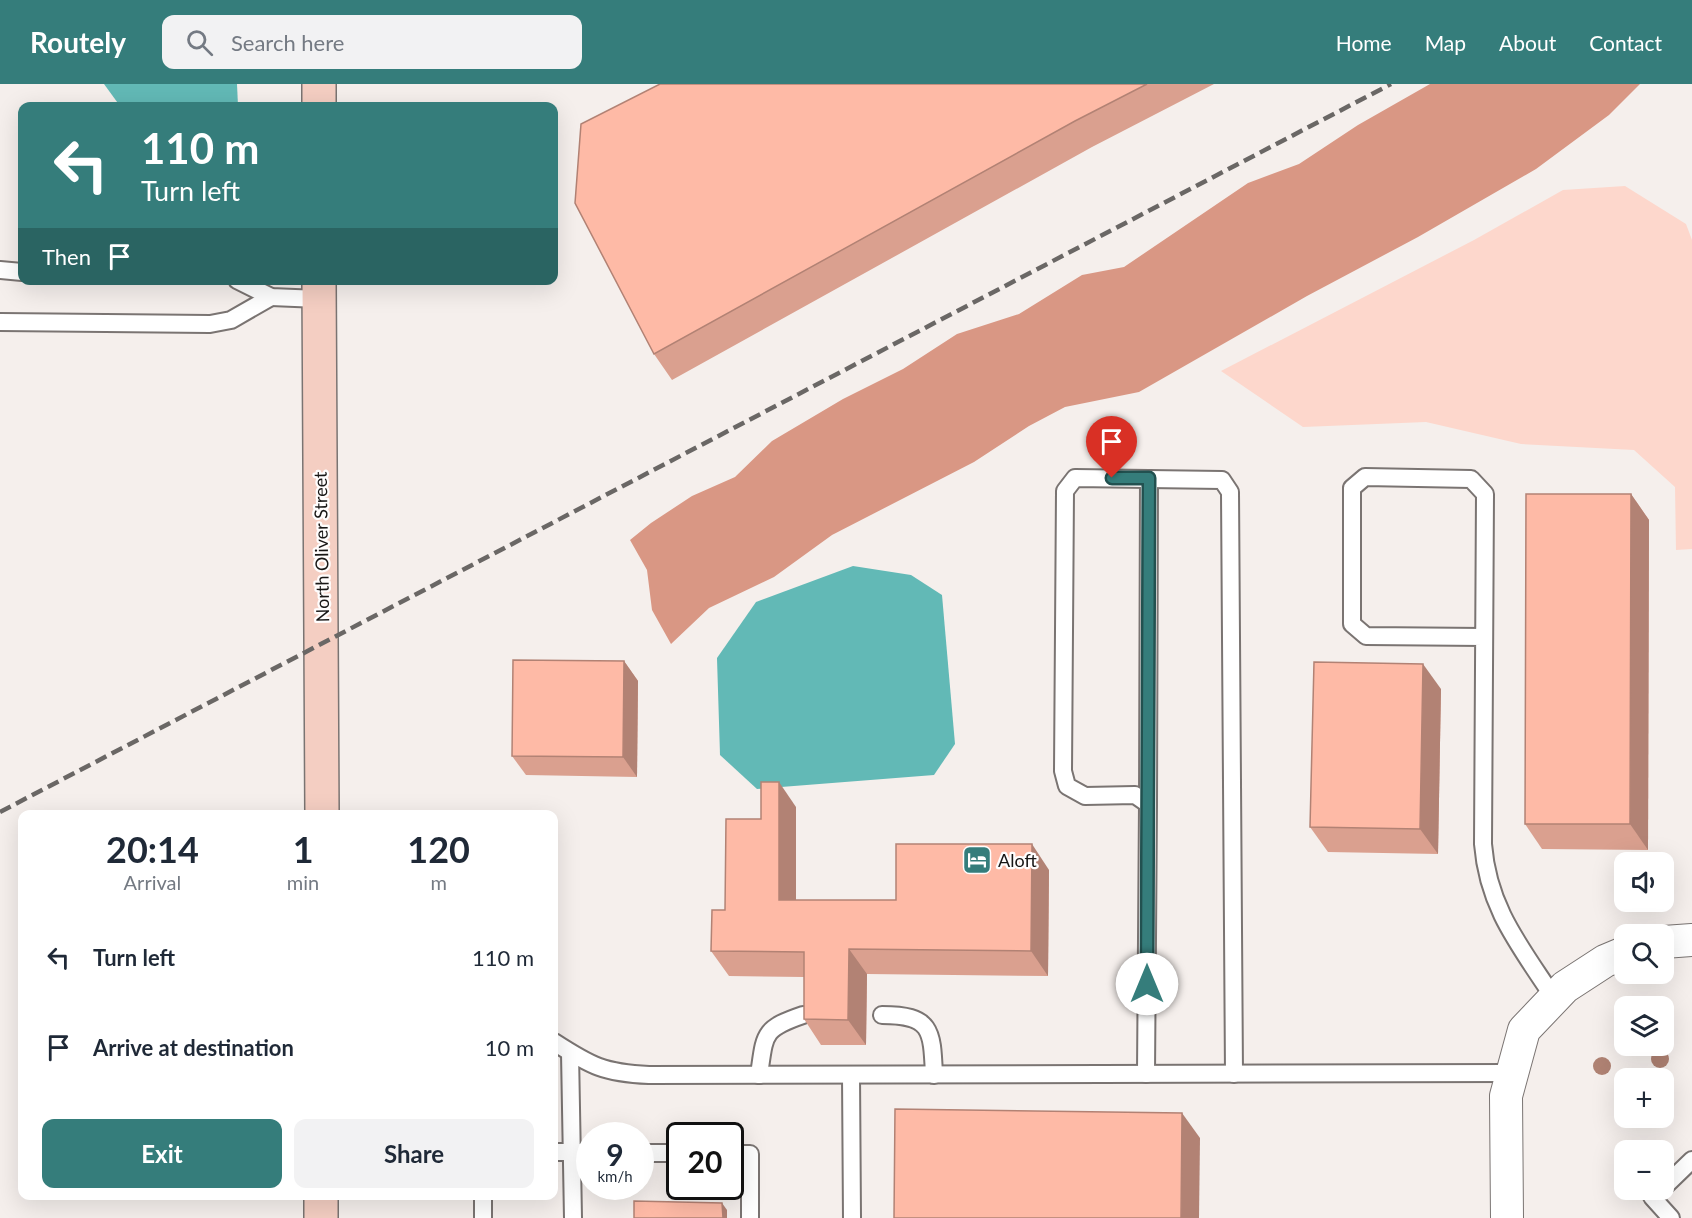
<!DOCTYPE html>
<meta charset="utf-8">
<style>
body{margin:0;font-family:Lato,sans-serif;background:#f2f2f3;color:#1f2937;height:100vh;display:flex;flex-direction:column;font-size:22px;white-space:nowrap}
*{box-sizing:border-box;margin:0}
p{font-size:20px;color:#747a83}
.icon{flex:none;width:33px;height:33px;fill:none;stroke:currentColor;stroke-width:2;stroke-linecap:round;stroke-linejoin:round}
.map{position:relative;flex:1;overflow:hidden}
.sheet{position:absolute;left:18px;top:726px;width:540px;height:390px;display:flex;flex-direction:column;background:#fff;border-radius:12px;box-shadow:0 6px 24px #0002}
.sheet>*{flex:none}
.guide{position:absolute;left:18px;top:18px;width:540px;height:183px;border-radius:12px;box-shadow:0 6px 24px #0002;background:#357d7b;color:#fff;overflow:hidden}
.controls{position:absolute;left:1614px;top:768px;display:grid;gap:12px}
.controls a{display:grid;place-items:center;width:60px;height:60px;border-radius:12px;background:#fff;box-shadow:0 6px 24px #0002;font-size:30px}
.speed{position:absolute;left:576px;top:1038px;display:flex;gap:12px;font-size:30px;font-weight:700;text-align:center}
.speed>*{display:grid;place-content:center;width:78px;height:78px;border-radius:50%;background:#fff;box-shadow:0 6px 24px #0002;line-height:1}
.speed small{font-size:15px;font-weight:400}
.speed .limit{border:3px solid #111;border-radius:9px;background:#fff;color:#111}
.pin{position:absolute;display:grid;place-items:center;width:51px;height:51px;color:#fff;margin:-62px -26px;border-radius:50% 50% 50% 0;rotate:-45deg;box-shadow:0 0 6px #0007}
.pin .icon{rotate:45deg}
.me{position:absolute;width:66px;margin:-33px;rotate:0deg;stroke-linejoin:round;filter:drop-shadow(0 0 4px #0008)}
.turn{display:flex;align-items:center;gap:21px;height:126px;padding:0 24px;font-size:27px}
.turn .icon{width:78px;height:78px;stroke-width:2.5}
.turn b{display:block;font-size:42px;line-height:51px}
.then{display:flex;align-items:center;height:57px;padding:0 24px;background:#0003;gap:12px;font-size:22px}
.eta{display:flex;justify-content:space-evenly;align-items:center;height:102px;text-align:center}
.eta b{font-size:36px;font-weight:700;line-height:42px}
.primary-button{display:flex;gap:12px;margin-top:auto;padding:12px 24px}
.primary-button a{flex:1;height:69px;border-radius:12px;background:#357d7b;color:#fff;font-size:24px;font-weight:700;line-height:69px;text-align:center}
.primary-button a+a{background:#f2f2f3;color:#1f2937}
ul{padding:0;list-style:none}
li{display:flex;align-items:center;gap:18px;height:90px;padding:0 24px}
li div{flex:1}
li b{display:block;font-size:22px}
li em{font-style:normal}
header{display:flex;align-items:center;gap:36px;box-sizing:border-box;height:84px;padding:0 30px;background:#357d7b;color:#fff}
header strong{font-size:28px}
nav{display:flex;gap:33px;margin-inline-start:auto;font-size:21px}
.search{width:420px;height:54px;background:#f2f2f3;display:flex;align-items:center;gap:15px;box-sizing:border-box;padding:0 21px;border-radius:12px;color:#747a83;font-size:22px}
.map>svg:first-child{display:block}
</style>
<header>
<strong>Routely</strong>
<div class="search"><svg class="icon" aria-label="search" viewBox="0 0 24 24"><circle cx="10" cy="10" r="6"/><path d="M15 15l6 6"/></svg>Search here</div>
<nav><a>Home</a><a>Map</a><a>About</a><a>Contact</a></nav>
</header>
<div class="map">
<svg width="1692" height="1134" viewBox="0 0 1692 1134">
<rect width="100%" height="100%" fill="#f5efec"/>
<path fill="#fdd7cc" d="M1625 102 1686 140 1692 156V465L1676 466 1675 403 1634 366 1521 360 1426 338 1303 343 1221 287 1474 156 1563 106Z"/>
<path fill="#d99784" d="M1430 0H1640L1609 31 1536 85 1418 153 1307 212 1139 308 1065 323 1029 342 974 378 832 451 774 493 709 524 671 560 652 526 647 486 630 456 651 439 692 412 735 393 772 357 843 315 903 285 957 250 1019 230 1082 191 1124 183 1248 99 1299 80 1358 41Z"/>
<g fill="#62b9b6">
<path d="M104 0H237L238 22H120Z"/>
<path d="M853 482 911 491 942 511 955 660 934 691 757 705 720 671 717 574 756 518Z"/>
</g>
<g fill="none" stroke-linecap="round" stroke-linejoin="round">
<g stroke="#7a7472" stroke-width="20">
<g id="service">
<path d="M0 186 22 188"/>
<path d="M237 196 271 213 319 215"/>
<path d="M0 238 210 240 231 236 271 213"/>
<path d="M1484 553 1366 552 1352 540V404L1365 393 1471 395 1485 410 1483 760C1488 824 1520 862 1554 914"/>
<path d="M1148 720 1149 395"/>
<path d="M882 931C932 931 932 946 934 991"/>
<path d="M554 958C591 982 604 989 649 991L1512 989"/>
<path d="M570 969 573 1134"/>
<path d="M1146 990 1148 720 1135 711 1085 712 1067 702 1063 687 1065 407 1075 394 1222 396 1230 408 1234 990"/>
<path d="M759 991C765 950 762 945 803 931"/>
<path d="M851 991 852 1134"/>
<path d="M554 1068H590"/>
<path d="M640 1069H680"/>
<path d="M730 1070H750V1134"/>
<path d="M1664 1103 1692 1076"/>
<path d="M1660 1106 1652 1113 1671 1134"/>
<path d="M483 1112V1134"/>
</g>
</g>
<g stroke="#7a7472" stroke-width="34">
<g id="minor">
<path d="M1664 858 1692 856"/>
<path d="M1507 1134 1506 1012 1524 946 1565 903 1605 877 1624 869"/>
</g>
</g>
<g stroke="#7a7472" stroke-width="36">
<g id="secondary">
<path d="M319 22V0"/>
<path d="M319 196 322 730"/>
<path d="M321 1134V1112"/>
</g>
</g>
<use href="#service" stroke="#fff" stroke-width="16"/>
<use href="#minor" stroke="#fff" stroke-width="32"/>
<use href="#secondary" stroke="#f4cec2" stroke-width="33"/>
<path stroke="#6a6765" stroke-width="4.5" stroke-dasharray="12 6" stroke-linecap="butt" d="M0 728 1391 0"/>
</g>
<g fill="#af8273">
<circle cx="1660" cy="975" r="9"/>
<circle cx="1602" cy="982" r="9"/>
</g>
<g fill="#daa08f">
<path d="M660 0H1214L1092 63 672 296 654 270Z"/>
<path d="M1631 410 1649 436 1648 766 1542 765 1525 740Z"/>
<path d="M624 577 638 597 637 693 526 691 512 672Z"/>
<path d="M1441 605 1438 770 1328 768 1310 743Z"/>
<path d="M796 723V816H896L1049 786 1048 892 867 890 866 961H821L804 935V893L729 892 711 867 725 826 761 735Z"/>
</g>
<g fill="#b28274">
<path d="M1631 410 1649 436 1648 766 1630 740Z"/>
<path d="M624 577 638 597 637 693 623 673Z"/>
<path d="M1423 580 1441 605 1438 770 1420 745Z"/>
<path d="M779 698 796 723V842L779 816Z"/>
<path d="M1032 760 1049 786 1048 892 1031 867Z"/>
<path d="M849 865 867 890 866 961 848 936Z"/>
<path d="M1182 1029 1200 1054 1199 1134H1181Z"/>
<path d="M722 1119 727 1126V1134H723Z"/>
</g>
<g fill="#febaa6" stroke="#b28274" stroke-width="1.5">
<path d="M660 0H1147L1075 37 654 270 575 119 581 40Z"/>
<path d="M1526 410H1631L1630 740H1525Z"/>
<path d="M513 576 624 577 623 673 512 672Z"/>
<path d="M1314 578 1423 580 1420 745 1310 743Z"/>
<path d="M761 698H779V816H896V760H1032L1031 867 849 865 848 936 804 935V868L711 867 712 826H725L726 735H761Z"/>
<path d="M895 1025 1182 1029 1181 1134H894Z"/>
<path d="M634 1117 722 1119 723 1134H634Z"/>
</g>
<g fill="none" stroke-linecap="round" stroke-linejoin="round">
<g stroke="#225150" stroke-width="15">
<path id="route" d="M1112 394H1149L1147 900"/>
</g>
<use href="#route" stroke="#357d7b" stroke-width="10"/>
</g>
<defs>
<g id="hotel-square" transform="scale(1.5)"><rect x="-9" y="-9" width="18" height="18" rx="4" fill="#357d7b" stroke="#fffdfd"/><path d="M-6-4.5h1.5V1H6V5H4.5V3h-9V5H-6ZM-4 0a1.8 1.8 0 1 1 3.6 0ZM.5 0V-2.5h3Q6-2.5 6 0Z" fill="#fff"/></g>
</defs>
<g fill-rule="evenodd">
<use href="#hotel-square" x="977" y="776"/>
</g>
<g text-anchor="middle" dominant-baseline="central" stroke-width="4.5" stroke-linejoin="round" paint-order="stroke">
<g font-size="18" fill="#181615" stroke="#fffdfd">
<text transform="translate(321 463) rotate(-91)">North Oliver Street</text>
</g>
<g font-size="18" fill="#181615" stroke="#fffdfd" text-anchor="start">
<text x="998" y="776">Aloft</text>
</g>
</g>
</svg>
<div class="controls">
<a><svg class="icon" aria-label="sound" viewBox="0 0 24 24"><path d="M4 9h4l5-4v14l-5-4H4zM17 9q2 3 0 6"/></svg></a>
<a><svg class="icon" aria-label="search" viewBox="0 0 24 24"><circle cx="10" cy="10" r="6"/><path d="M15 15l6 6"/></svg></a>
<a><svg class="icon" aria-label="layers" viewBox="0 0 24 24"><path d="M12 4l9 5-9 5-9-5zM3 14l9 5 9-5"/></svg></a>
<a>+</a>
<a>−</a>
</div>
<div class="speed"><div>9<small>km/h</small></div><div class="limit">20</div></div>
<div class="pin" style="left:1112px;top:394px;background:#d93025"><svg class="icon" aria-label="arrive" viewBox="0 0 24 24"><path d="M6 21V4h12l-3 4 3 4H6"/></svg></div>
<svg class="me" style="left:1147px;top:900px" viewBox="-20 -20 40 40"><circle r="19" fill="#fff"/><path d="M0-13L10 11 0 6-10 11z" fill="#357d7b"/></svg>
<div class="guide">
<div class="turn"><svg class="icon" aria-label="left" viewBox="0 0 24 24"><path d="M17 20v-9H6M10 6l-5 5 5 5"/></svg><div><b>110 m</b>Turn left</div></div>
<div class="then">Then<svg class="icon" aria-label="arrive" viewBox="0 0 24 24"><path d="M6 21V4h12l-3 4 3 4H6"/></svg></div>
</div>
<section class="sheet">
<div class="eta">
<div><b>20:14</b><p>Arrival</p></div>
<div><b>1</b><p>min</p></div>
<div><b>120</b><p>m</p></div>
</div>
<ul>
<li><svg class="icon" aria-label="left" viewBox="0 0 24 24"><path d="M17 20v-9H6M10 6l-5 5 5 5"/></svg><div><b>Turn left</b></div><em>110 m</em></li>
<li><svg class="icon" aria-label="arrive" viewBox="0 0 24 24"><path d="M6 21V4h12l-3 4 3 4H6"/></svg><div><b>Arrive at destination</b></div><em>10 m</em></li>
</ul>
<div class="primary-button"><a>Exit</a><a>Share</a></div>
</section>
</div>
